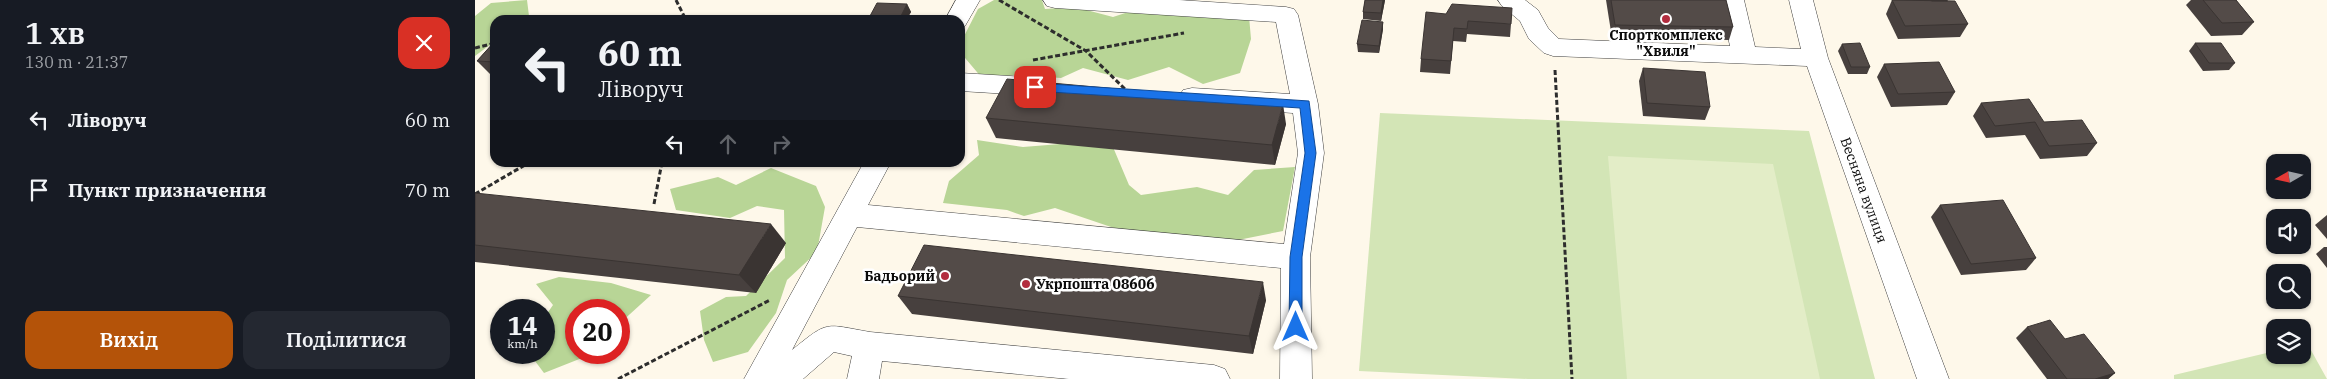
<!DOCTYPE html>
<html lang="uk">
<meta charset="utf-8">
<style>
body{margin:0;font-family:"IBM Plex Serif",serif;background:#242831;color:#f1f3f6;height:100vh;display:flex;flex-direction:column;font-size:19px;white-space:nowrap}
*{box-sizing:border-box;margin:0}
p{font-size:16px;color:#9ea1a6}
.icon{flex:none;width:28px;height:28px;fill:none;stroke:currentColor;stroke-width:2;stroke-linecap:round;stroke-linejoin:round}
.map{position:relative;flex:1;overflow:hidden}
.side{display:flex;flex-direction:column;background:#171b24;width:475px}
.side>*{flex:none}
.banner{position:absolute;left:15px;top:15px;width:475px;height:152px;border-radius:15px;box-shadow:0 1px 4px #0004;background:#171b24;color:#f1f3f6;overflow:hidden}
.needle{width:32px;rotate:261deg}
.controls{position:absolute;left:1791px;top:154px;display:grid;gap:10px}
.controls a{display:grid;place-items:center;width:45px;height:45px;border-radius:10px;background:#171b24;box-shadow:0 1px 4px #0004;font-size:25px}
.speed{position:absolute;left:15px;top:299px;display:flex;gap:10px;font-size:25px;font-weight:700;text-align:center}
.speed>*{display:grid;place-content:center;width:65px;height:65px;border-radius:50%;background:#171b24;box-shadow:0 1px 4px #0004;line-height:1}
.speed small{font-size:12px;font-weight:400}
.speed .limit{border:8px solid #d22;background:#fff;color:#111}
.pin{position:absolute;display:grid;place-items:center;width:42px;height:42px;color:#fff;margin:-21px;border-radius:10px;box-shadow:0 2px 8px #0006}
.me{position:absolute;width:55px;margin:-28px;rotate:0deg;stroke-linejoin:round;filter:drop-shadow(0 0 4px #0008)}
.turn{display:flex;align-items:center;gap:18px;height:105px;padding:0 25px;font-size:22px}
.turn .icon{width:65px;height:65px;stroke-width:2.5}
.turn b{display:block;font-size:35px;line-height:42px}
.lanes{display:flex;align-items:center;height:48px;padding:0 25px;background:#0003;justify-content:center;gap:25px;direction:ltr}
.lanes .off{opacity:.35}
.round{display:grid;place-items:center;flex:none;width:52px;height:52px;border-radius:15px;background:#242831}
.summary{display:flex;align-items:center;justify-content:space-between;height:85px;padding:0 25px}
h1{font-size:30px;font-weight:600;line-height:38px}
.action{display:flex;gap:10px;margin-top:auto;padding:10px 25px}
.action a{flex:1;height:58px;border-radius:15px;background:#b45309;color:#fff;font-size:20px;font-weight:600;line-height:58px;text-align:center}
.action a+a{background:#242831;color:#f1f3f6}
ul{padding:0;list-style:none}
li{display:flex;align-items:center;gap:15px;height:70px;padding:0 25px}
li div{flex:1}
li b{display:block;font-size:19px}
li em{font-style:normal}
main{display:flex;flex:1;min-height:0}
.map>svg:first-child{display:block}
</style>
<main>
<section class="side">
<div class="summary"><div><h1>1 хв</h1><p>130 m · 21:37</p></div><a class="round" style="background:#d93025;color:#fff"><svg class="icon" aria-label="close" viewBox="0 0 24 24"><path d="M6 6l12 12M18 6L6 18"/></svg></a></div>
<ul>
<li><svg class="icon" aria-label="left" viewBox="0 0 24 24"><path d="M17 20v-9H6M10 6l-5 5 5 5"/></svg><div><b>Ліворуч</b></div><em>60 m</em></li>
<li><svg class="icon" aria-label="arrive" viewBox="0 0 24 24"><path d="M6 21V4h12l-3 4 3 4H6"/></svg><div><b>Пункт призначення</b></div><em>70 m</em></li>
</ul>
<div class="action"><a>Вихід</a><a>Поділитися</a></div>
</section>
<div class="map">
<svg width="1852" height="379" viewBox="0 0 1852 379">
<rect width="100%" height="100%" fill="#fef8ea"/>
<g fill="#d3e5b6">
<path d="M905 113 1334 131 1400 379H1053L884 371Z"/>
<path d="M1832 343 1852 379H1699V375L1800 351V355H1828V345Z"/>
</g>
<g fill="#b8d596">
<path d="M52 0 54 16 49 20H20V41L0 56V16L16 3Z"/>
<path d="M519 0H567L570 9 600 7 638 17 687 1 773 5 776 39 765 73 728 84 694 67 653 80 608 68 586 78 542 75 507 78 485 52V44L503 9Z"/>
<path d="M502 140 548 147 635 140 654 185 666 195 722 187 753 195 779 170 820 167 808 231 753 242 639 228 580 208 549 216 532 210 468 203 474 181 504 155Z"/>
<path d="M296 168 341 186 350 207 342 252 312 280 301 313 273 352 238 362 229 340 225 311 251 297 271 296 310 258 309 210 282 206 255 218 201 210 195 189 243 177 261 185Z"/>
<path d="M84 277 136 283 176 295 144 324V310H101V352L115 353 112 356 69 373 54 353 69 352V318L78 305 61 284Z"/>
</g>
<path fill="#e3edc7" d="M1133 156 1298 164 1345 379H1152Z"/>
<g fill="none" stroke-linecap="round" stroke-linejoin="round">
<g stroke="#3e3e3e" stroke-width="1">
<g id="minor">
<path d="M481 0H505L490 26 485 27V20H470Z"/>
<path d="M568 0H704L811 7 819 9 823 15 843 104 849 153 835 257 837 379H805L806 268 382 227 317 350C354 320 349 324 395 332L739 365 750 369 755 379H594L407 361 404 379H372L377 356 359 352 328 379H269L389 162H416L393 205 809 244 823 153 818 113 717 106 708 104 704 97 708 90 717 88 815 94 801 22 580 8 572 6Z"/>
<path d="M1023 0H1050L1063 10 1073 28 1084 39 1255 46 1245 0H1269L1280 47 1326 49 1314 0H1338L1353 58 1474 379H1442L1332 66 1078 56 1069 53 1054 39 1045 21 1027 6Z"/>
<path d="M485 73 567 78 576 80 580 87 576 94 567 96 485 91Z"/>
</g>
</g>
<g stroke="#2d2d2d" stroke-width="3" stroke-dasharray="5 2.5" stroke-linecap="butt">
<path d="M201 0 211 20"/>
<path d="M524 0 611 51 653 92"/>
<path d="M0 48 20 43"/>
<path d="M558 60 709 33"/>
<path d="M1080 70 1097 379"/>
<path d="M0 194 55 162"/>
<path d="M179 204 187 162"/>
<path d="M143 379 295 300"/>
</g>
<use href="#minor" fill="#fff" fill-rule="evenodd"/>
</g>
<g fill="#47403e">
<path d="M890 0H910L906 21 888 19V12Z"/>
<path d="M1131 0H1251L1258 27 1254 40 1137 38Z"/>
<path d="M1417 0H1472L1493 24 1485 37 1423 39 1411 14Z"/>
<path d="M1716 0H1761L1779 22 1767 35 1736 36 1711 5Z"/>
<path d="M432 4 436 12 431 20H339H397L395 16Z"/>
<path d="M971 14 1036 24 1035 37 992 34 991 42 978 41 975 74 945 72 946 59Z"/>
<path d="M908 22V29L904 53 883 52 882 44Z"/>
<path d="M20 41V74H15L2 61Z"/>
<path d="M1720 43 1760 63 1754 70 1728 71 1714 51Z"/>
<path d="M1367 44 1395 67 1392 74H1373L1363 51Z"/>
<path d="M1409 64 1480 92 1472 105 1416 107 1402 77Z"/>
<path d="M1168 68 1235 107 1230 120 1168 116 1164 81Z"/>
<path d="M1506 103 1569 122 1622 143 1612 156 1565 159 1550 135 1511 138 1498 116Z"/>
<path d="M511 118 811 124 800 165 521 138Z"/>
<path d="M0 193 311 243 281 293 0 262Z"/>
<path d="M1465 205 1561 258 1551 270 1486 275 1456 217Z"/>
<path d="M1852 215V239L1840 225Z"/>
<path d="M1849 247H1852V268L1841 254Z"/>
<path d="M423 296 791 300 778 354 437 314Z"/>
<path d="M1552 327 1590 339 1640 373 1633 379H1572L1541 338Z"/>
</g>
<g fill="#3a3432">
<path d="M908 0H910L906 21V13Z"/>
<path d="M432 4 436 12 431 20H426L425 18Z"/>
<path d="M908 22V29L904 53V46Z"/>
<path d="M808 104 811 124 800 165 797 145Z"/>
<path d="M296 224 311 243 281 293 264 275Z"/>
<path d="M788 282 791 300 778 354 774 336Z"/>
<path d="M1640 373 1633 379H1620Z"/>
</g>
<g fill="#534b48" stroke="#3a3432">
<path d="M890 0H908L906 13 888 12Z"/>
<path d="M1136 0H1251L1258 27 1140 25Z"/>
<path d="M1417 0 1480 1 1493 24 1430 26Z"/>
<rect x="1457" y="0" width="15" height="1"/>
<path d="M1728 0H1761L1779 22 1747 23Z"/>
<path d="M402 3 432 4 425 18 395 16Z"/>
<path d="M977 4 1037 8 1036 24 993 21 992 29 979 28 976 61 946 59 951 12 971 14Z"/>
<path d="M341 17 399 20H339Z"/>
<path d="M887 20 908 22 904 46 882 44Z"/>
<path d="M20 41V62L2 61Z"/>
<path d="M1385 43 1395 67H1376L1367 44Z"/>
<path d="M1720 43H1746L1760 63H1734Z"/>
<path d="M1464 62 1480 92 1423 94 1409 64Z"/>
<path d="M1168 68 1230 72 1235 107 1172 103Z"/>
<path d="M532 79 808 104 797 145 511 118Z"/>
<path d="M1554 99 1569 122 1607 120 1622 143 1574 146 1560 122 1520 126 1506 103Z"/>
<path d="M0 193 296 224 264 275 0 245Z"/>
<path d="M1528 200 1561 258 1496 264 1465 205Z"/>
<path d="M449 245 788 282 774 336 423 296Z"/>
<path d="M1575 320 1590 339 1609 334 1640 373 1620 379H1592L1552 327Z"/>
</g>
<path fill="#1a73e8" stroke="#114b97" d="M560 83 834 101 841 153 827 257V327L825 331H816L814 327 815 257 830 153 825 108 560 91 555 87Z"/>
<g fill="#b22c3e" stroke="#fff" stroke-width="2">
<circle cx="1191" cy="19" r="5"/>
<circle cx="470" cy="276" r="5"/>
<circle cx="551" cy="284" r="5"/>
</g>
<g text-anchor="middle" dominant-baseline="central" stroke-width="5" stroke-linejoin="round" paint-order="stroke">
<g font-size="14" font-weight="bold" fill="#0b0b0b" stroke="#fff">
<text x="1191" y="35">Спорткомплекс<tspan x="1191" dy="16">"Хвиля"</tspan></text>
<text x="460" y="276" text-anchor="end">Бадьорий</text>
<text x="561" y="284" text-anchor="start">Укрпошта 08606</text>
</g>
<g font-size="14" fill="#0b0b0b" stroke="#fff">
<text transform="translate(1389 190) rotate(70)">Весняна вулиця</text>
</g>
</g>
</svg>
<div class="controls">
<a><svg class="needle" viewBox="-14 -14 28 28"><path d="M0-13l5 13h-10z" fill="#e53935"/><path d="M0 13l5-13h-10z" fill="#9ea1a6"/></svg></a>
<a><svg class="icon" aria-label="sound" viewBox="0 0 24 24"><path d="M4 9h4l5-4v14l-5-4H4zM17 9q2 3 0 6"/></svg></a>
<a><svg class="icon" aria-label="search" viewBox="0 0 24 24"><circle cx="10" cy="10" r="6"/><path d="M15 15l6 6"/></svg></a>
<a><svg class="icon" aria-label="layers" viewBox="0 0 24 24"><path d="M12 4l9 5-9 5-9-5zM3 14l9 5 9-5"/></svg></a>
</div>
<div class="speed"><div>14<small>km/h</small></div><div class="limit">20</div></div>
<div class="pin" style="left:560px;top:87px;background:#d93025"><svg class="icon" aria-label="arrive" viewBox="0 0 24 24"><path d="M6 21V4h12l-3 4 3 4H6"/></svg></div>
<svg class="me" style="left:821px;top:327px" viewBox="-20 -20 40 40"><path d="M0-17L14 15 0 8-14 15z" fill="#1a73e8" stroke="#fff" stroke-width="4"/></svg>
<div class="banner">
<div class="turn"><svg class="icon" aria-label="left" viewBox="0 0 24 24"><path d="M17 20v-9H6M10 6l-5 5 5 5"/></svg><div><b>60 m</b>Ліворуч</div></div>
<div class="lanes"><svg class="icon" aria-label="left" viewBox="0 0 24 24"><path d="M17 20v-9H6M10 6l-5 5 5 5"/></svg><svg class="icon off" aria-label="ahead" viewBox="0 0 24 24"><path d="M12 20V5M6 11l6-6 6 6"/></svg><svg class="icon off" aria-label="right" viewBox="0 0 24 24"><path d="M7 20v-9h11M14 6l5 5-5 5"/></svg></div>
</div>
</div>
</main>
